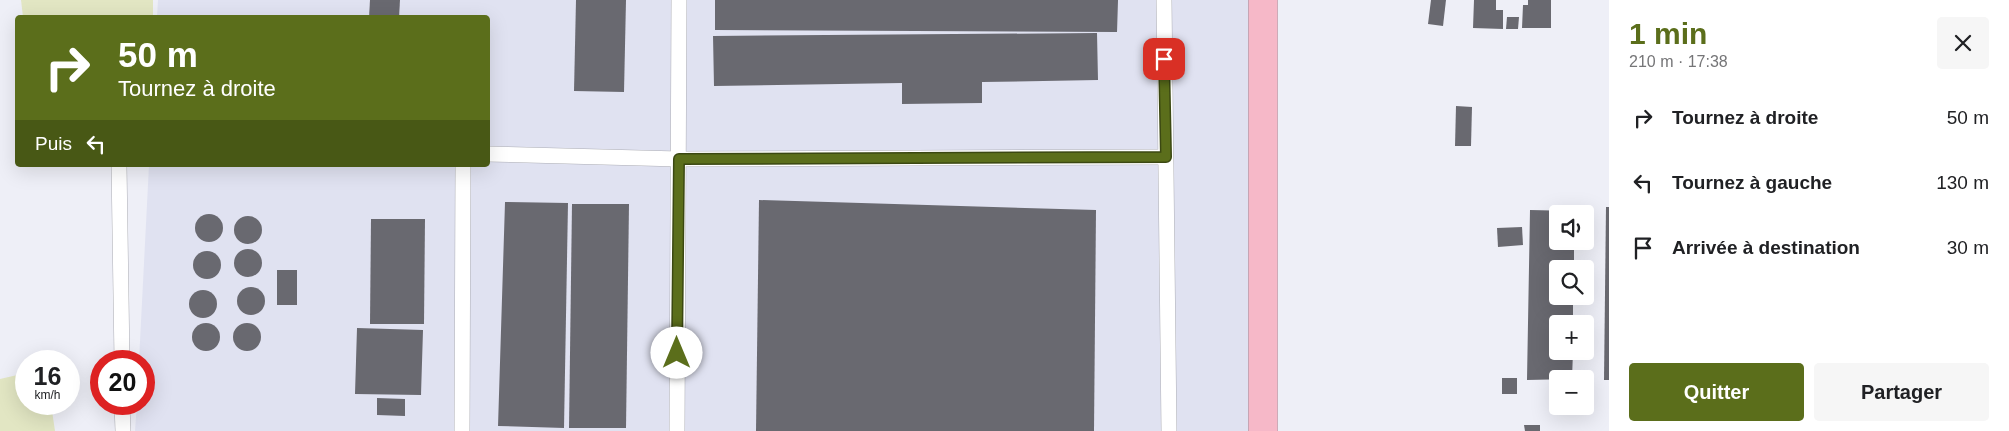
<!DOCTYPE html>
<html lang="fr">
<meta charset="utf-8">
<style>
body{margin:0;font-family:Arial,sans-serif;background:#f6f6f6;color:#202124;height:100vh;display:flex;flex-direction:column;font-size:19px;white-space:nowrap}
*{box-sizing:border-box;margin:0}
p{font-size:16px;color:#757577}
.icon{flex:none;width:28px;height:28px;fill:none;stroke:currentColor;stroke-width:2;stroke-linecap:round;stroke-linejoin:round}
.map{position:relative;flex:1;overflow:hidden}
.panel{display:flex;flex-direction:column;background:#fff;width:400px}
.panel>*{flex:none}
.guide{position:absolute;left:15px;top:15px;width:475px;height:152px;border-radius:5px;box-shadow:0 5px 20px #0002;background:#5b6e1b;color:#fff;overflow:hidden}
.buttons{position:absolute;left:1549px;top:205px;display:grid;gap:10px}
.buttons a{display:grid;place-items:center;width:45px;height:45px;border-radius:5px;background:#fff;box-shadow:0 5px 20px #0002;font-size:25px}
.speed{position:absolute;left:15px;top:350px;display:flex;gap:10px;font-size:25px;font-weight:700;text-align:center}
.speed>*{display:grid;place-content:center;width:65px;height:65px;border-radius:50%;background:#fff;box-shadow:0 5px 20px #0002;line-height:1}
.speed small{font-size:12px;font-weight:400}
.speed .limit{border:8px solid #d22;background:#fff;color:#111}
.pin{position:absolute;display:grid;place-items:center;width:42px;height:42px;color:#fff;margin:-21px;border-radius:10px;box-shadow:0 2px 8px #0006}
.me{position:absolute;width:55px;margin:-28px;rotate:0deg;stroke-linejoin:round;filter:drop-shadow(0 0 4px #0008)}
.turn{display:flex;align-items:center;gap:18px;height:105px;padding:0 20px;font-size:22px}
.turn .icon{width:65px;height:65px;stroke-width:2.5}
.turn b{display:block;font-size:35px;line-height:42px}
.then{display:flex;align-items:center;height:48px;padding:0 20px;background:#0003;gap:10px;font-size:19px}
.round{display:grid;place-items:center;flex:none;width:52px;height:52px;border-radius:5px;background:#f6f6f6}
.summary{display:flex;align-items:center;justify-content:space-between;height:85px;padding:0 20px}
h1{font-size:30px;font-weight:700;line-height:38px;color:#5b6e1b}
.button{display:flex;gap:10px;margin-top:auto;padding:10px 20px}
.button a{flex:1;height:58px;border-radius:5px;background:#5b6e1b;color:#fff;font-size:20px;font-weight:700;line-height:58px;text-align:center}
.button a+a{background:#f6f6f6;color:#202124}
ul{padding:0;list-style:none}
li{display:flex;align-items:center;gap:15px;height:65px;padding:0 20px}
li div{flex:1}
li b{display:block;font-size:19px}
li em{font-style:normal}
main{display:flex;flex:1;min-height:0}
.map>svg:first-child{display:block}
</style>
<main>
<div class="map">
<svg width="1609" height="431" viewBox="0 0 1609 431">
<rect width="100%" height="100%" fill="#eeeff7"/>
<path fill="#e0e2f1" d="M158 0H1253L1250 431H135L137 404H144V361H139L149 165H488V18L157 17Z"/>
<g fill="#e2e6c3">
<path d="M21 0H153V17H23Z"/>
<path d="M26 373V404H51L55 431H0V379Z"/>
</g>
<g fill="#696970">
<path d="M370 0H400L399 18H369Z"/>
<path d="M576 0H626L624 92 574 91Z"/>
<path d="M715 0H1118L1117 32 715 30Z"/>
<path d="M1431 0H1446L1443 26 1428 24Z"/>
<path d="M1474 0H1496V10H1503V29L1473 28Z"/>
<path d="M1528 0H1551V28H1522L1523 5H1528Z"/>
<path d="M1507 17H1519L1518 29H1506Z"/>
<path d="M1097 33 1098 80 982 82V103L902 104V83L714 86 713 36Z"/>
<path d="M1456 106 1472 107 1471 146H1455Z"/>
<path d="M759 200 1096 210 1094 431H756Z"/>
<path d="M505 202 568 203 564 428 498 426Z"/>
<path d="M572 204H629L626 428H569Z"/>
<path d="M1606 207H1609V380H1604Z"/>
<path d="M1530 210 1575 211V214H1558V241H1574V269H1558V296H1573V324H1558V351H1573L1572 379 1527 380Z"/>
<circle cx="209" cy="228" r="14"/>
<circle cx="248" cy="230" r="14"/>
<path d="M371 219H425L424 324H370Z"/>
<path d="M1522 227 1523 245 1498 247 1497 228Z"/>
<circle cx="248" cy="263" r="14"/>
<circle cx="207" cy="265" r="14"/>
<rect x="277" y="270" width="20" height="35"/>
<circle cx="251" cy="301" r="14"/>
<circle cx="203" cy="304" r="14"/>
<circle cx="247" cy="337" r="14"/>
<circle cx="206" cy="337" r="14"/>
<path d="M357 328 423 330 421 395 355 394Z"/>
<rect x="1502" y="378" width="15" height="16"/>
<path d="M377 398 405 399V416L377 415Z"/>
<path d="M1524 425H1540V431H1525Z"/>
</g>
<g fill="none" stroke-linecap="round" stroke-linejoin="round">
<g stroke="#adaeb5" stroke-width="16">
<g id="lane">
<path d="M1164 0 1169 431"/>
<path d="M488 154 679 159 1165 157"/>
<path d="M119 165 122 361"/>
<path d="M122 404 123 431"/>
<path d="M462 431 463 165"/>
<path d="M677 431 679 0"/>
</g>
</g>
<g stroke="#ab687a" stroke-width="29">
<path id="primary" d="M1263 0V431"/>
</g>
<use href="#lane" stroke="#fff" stroke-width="15"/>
<use href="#primary" stroke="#f6b8c8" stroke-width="28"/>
</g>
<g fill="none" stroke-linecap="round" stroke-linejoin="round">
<g stroke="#3b4812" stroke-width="12">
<path id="route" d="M677 353 679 159 1166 157 1164 59"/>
</g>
<use href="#route" stroke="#5b6e1b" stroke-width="9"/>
</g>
</svg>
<div class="buttons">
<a><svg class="icon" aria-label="sound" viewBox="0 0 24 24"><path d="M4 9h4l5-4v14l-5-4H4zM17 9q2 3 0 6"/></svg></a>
<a><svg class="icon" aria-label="search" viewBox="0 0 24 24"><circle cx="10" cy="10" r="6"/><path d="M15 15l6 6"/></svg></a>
<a>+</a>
<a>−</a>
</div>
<div class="speed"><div>16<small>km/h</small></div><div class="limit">20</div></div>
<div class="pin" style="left:1164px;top:59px;background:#d93025"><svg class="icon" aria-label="arrive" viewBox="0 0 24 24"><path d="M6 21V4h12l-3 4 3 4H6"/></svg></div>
<svg class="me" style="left:677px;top:353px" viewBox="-20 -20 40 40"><circle r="19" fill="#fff"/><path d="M0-13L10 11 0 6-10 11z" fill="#5b6e1b"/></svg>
<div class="guide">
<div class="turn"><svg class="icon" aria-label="right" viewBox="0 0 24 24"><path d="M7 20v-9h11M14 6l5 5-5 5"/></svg><div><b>50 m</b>Tournez à droite</div></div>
<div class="then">Puis<svg class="icon" aria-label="left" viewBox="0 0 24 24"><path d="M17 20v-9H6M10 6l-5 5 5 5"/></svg></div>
</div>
</div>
<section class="panel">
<div class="summary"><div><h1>1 min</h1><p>210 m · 17:38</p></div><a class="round"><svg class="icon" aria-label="close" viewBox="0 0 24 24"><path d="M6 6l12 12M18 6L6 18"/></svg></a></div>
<ul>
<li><svg class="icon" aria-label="right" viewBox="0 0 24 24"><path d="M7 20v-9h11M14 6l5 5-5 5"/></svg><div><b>Tournez à droite</b></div><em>50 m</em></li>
<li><svg class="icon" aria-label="left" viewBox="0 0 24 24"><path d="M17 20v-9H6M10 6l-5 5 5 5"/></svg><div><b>Tournez à gauche</b></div><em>130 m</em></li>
<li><svg class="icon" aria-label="arrive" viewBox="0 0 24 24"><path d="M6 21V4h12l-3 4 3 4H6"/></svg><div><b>Arrivée à destination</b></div><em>30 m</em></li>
</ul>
<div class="button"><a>Quitter</a><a>Partager</a></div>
</section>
</main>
